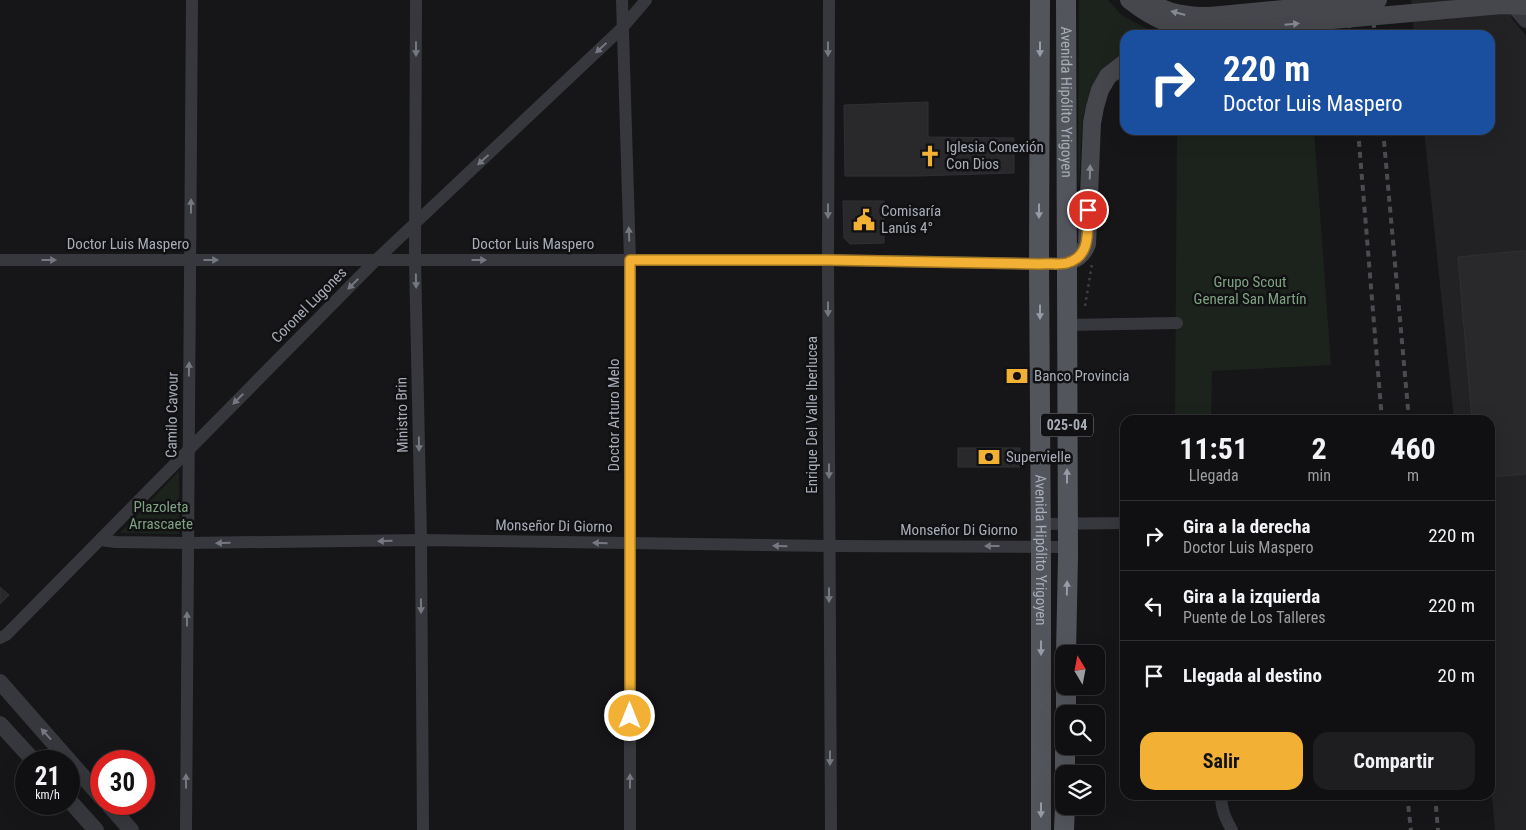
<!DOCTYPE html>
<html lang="es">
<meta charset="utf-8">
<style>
body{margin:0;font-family:"Roboto Condensed",sans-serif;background:#1e1e20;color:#f1f3f6;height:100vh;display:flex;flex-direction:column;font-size:19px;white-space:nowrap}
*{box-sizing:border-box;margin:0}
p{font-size:16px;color:#9c9d9f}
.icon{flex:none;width:28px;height:28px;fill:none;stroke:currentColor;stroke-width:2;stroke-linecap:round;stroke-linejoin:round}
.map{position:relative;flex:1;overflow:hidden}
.panel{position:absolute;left:1120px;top:415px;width:375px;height:385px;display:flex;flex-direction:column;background:#101012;border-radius:15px;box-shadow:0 5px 20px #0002,0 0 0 1px #303032}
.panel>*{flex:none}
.top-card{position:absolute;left:1120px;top:30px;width:375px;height:105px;border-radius:15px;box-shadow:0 5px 20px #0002,0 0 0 1px #303032;background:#1a4fa0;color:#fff;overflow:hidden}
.needle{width:32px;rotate:350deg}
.fabs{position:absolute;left:1055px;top:645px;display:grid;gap:10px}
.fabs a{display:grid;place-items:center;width:50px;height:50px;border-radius:10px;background:#101012;box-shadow:0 5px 20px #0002,0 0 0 1px #303032;font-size:25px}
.speed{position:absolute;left:15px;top:750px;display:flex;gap:10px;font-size:25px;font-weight:700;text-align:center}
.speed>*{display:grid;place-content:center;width:65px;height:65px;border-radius:50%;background:#101012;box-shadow:0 5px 20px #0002,0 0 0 1px #303032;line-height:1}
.speed small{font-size:12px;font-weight:400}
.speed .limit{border:8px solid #d22;background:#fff;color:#111}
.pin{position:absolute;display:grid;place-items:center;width:42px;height:42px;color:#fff;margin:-21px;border:2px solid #fff;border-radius:50%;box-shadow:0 1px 5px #0007}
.me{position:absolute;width:55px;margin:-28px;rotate:0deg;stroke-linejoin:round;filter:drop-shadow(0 0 4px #0008)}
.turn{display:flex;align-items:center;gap:18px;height:105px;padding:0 20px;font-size:22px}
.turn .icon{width:65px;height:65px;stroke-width:2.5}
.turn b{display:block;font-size:35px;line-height:42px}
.eta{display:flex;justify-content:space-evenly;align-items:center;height:85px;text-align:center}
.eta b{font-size:30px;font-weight:700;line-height:35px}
.action{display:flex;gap:10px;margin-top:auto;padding:10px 20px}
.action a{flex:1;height:58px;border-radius:15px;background:#f2b134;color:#111;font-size:20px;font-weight:700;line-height:58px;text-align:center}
.action a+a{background:#1e1e20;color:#f1f3f6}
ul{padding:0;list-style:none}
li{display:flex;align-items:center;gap:15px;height:70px;padding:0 20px;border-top:1px solid #303032}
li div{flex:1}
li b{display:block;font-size:19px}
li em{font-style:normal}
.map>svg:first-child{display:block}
</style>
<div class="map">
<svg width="1526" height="830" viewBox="0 0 1526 830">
<rect width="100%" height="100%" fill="#161618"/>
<path fill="#222225" d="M1411 0H1503L1513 20 1526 36V830H1495L1490 776V420H1454L1424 130H1490V35H1414Z"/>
<g fill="#1c231d">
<path d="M1079 0H1108L1121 15 1151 31 1152 35H1125V53C1108 67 1090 86 1085 109 1079 135 1082 163 1078 189Z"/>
<path d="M1177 130H1314L1331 365 1212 371 1211 420H1175Z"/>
<path d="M179 471V534L120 533Z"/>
</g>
<g fill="#29292c" stroke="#303034">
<path d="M928 102V137L1014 138V173L917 176H845L844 105Z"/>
<path d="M843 201H884V243L850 244 844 238Z"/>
<path d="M1520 251H1526V474L1490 477V420H1472L1458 257Z"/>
<rect x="958" y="448" width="62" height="19"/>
<path d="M0 587 9 595 0 604Z"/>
</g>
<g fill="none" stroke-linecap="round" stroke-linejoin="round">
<path stroke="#3d3f44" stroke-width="2.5" stroke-dasharray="2.5 4" stroke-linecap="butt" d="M1085 306 1092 264"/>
<g stroke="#37383d" stroke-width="12">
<path d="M416 0 415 260 421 540 423 830"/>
<path d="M622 0 630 260V830"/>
<path d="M829 0 828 260 831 830"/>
<path d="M0 260H828L1039 264 1066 263"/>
<path d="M1066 325 1177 323"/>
<path d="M1041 524 1125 523"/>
<path d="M100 540 116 542 187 543 421 540 829 546 1067 547"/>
<path d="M0 638 6 635 376 260 622 28 646 0"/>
<path d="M1221 795C1221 809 1225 818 1232 830"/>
<path d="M186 830 192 0"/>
</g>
<g stroke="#37383d" stroke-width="16">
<path d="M1509 0 1526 20"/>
<path d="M0 682 101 797"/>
<path d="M0 724 34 761"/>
<path d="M69 800 96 830"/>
<path d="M108 804 131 830"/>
</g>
<path stroke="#45474d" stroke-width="18" d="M1066 263C1077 258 1083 255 1087 244L1092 123 1095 107 1100 90 1108 76 1125 63"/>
<g stroke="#53555c" stroke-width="20">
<path id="s1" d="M1040 0 1039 264 1041 557V830"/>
<path id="s2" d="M1066 0 1068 556 1066 654"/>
<path d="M1066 714V686"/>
<path d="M1065 774V746"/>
<path d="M1064 830 1065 806"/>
</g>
<g stroke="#4a4c52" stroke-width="4" stroke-dasharray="6 5" stroke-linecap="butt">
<path d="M1347 0 1350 35"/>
<path d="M1371 0 1375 35"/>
<path d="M1358 130 1382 420"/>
<path d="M1383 130 1409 420"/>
<path d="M1407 795 1411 830"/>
<path d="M1435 795 1438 830"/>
</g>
<g stroke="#45474d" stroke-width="18">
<path d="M1129 0C1158 23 1173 26 1208 31L1502 5 1526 6"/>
<path d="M1148 0C1166 14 1189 16 1210 16L1378 0"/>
</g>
</g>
<defs><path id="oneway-solid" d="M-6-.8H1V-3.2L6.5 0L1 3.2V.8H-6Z" transform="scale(1.25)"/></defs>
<g fill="#858993">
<use href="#oneway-solid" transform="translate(1178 13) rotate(-165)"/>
<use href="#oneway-solid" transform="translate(1292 24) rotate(-5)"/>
<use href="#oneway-solid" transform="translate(1090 172) rotate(-88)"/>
</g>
<g fill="#757881">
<use href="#oneway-solid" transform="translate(601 48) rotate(137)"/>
<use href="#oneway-solid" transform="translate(416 49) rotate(90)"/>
<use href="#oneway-solid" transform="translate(828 49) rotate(90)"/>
<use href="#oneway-solid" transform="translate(483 160) rotate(137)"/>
<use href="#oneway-solid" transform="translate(191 206) rotate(-90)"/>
<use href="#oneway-solid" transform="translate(828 211) rotate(90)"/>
<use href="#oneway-solid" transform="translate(629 234) rotate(-92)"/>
<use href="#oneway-solid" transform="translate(49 260)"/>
<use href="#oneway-solid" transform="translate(211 260)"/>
<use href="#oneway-solid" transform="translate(479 260)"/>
<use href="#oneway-solid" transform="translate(416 281) rotate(89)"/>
<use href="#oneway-solid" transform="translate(353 284) rotate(135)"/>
<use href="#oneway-solid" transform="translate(828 309) rotate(90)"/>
<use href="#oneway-solid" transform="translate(189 369) rotate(-89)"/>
<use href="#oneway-solid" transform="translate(238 399) rotate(135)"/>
<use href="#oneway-solid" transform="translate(419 444) rotate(89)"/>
<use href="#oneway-solid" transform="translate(829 471) rotate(90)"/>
<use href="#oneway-solid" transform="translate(385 541) rotate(179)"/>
<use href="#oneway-solid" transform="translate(223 543) rotate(179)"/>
<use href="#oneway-solid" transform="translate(600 543) rotate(-179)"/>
<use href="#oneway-solid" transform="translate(780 546) rotate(-179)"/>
<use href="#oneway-solid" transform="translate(992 546) rotate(-180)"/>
<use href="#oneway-solid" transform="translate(829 595) rotate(90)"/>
<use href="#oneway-solid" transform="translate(421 606) rotate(90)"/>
<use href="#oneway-solid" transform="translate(187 619) rotate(-90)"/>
<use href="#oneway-solid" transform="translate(46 734) rotate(-132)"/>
<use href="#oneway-solid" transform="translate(830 758) rotate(90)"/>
<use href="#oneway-solid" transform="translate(186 781) rotate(-90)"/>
<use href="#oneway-solid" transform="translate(630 781) rotate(-90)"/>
</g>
<g fill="#979ba6">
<use href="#oneway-solid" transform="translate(1040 49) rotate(90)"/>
<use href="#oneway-solid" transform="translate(1039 211) rotate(90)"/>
<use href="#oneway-solid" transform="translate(1040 312) rotate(90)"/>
<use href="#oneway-solid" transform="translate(1067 476) rotate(-90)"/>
<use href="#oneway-solid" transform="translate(1067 588) rotate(-89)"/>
<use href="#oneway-solid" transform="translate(1041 648) rotate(90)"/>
<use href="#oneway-solid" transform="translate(1041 810) rotate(90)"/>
</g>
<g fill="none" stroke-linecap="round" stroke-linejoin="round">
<g stroke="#9d7322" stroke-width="12">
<path id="route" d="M630 716V260H828L1039 264C1048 263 1059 265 1067 263 1092 256 1087 230 1088 210"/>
</g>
<use href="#route" stroke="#f2b134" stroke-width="9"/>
</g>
<defs>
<g id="church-bare" transform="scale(1.725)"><path d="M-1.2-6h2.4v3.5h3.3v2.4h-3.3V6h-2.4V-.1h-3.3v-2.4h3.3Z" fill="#f2b134" stroke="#111113" stroke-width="2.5" paint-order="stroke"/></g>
<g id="civic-bare" transform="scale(1.725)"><path d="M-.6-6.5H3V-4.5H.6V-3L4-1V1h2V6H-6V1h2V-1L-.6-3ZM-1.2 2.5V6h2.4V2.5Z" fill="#f2b134" stroke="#111113" stroke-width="2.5" paint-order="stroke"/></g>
<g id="bank-bare" transform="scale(1.725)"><path d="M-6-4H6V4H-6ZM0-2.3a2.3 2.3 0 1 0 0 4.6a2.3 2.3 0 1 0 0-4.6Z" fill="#f2b134" stroke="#111113" stroke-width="2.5" paint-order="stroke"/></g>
</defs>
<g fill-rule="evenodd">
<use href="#church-bare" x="930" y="156"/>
<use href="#civic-bare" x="864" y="220"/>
<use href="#bank-bare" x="1017" y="376"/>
<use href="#bank-bare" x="989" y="457"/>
</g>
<g text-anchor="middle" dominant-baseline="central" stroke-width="5" stroke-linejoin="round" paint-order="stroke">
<rect fill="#111113" stroke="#7b7e86" stroke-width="1" x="1041" y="413.5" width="52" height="23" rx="4"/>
<g font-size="14" font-weight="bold" fill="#a8adb8">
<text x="1067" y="425">025-04</text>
</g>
<g font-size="15" fill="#a8adb8" stroke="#111113">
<text stroke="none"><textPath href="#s2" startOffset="102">Avenida Hipólito Yrigoyen</textPath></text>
<text x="128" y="244">Doctor Luis Maspero</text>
<text x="533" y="244">Doctor Luis Maspero</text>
<text transform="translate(309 305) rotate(-45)">Coronel Lugones</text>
<text transform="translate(172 415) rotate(-89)">Camilo Cavour</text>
<text transform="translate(402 415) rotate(-91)">Ministro Brin</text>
<text transform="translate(614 415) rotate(-90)">Doctor Arturo Melo</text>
<text transform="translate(812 415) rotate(-90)">Enrique Del Valle Iberlucea</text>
<text transform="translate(554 526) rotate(1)">Monseñor Di Giorno</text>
<text x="959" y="530">Monseñor Di Giorno</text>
<text stroke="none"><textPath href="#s1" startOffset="550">Avenida Hipólito Yrigoyen</textPath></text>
</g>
<g font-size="15" fill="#a8adb8" stroke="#111113" text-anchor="start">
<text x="946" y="147">Iglesia Conexión<tspan x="946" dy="17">Con Dios</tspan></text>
<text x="881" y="211">Comisaría<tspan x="881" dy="17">Lanús 4°</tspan></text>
<text x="1034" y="376">Banco Provincia</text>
<text x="1006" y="457">Supervielle</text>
</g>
<g font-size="15" fill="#7fa381" stroke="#111113">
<text x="1250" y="282">Grupo Scout<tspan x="1250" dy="17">General San Martín</tspan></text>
<text x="161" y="507">Plazoleta<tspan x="161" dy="17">Arrascaete</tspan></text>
</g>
</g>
</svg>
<div class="fabs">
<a><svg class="needle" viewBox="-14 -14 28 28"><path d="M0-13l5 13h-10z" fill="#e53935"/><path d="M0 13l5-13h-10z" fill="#9c9d9f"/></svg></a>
<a><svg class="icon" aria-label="search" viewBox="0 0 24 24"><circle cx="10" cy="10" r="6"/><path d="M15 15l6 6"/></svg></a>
<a><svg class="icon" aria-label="layers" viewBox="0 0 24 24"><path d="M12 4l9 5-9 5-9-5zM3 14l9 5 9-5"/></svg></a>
</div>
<div class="speed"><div>21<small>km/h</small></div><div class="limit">30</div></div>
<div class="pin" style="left:1088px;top:210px;background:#d93025"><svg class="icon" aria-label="arrive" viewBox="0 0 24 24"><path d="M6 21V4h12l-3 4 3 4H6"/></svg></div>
<svg class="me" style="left:630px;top:716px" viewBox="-20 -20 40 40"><circle r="17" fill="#f2b134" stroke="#fff" stroke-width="3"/><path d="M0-11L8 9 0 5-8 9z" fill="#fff"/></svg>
<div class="top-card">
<div class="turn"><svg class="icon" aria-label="right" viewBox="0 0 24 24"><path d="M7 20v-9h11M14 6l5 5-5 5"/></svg><div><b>220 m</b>Doctor Luis Maspero</div></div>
</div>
<section class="panel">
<div class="eta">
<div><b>11:51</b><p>Llegada</p></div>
<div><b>2</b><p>min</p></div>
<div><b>460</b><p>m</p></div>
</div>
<ul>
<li><svg class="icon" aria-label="right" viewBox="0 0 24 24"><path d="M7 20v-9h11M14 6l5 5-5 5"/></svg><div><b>Gira a la derecha</b><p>Doctor Luis Maspero</p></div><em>220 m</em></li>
<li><svg class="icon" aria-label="left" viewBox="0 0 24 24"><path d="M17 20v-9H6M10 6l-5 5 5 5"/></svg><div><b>Gira a la izquierda</b><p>Puente de Los Talleres</p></div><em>220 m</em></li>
<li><svg class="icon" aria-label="arrive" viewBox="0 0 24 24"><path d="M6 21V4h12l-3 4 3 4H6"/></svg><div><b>Llegada al destino</b></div><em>20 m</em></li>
</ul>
<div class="action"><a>Salir</a><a>Compartir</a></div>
</section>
</div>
